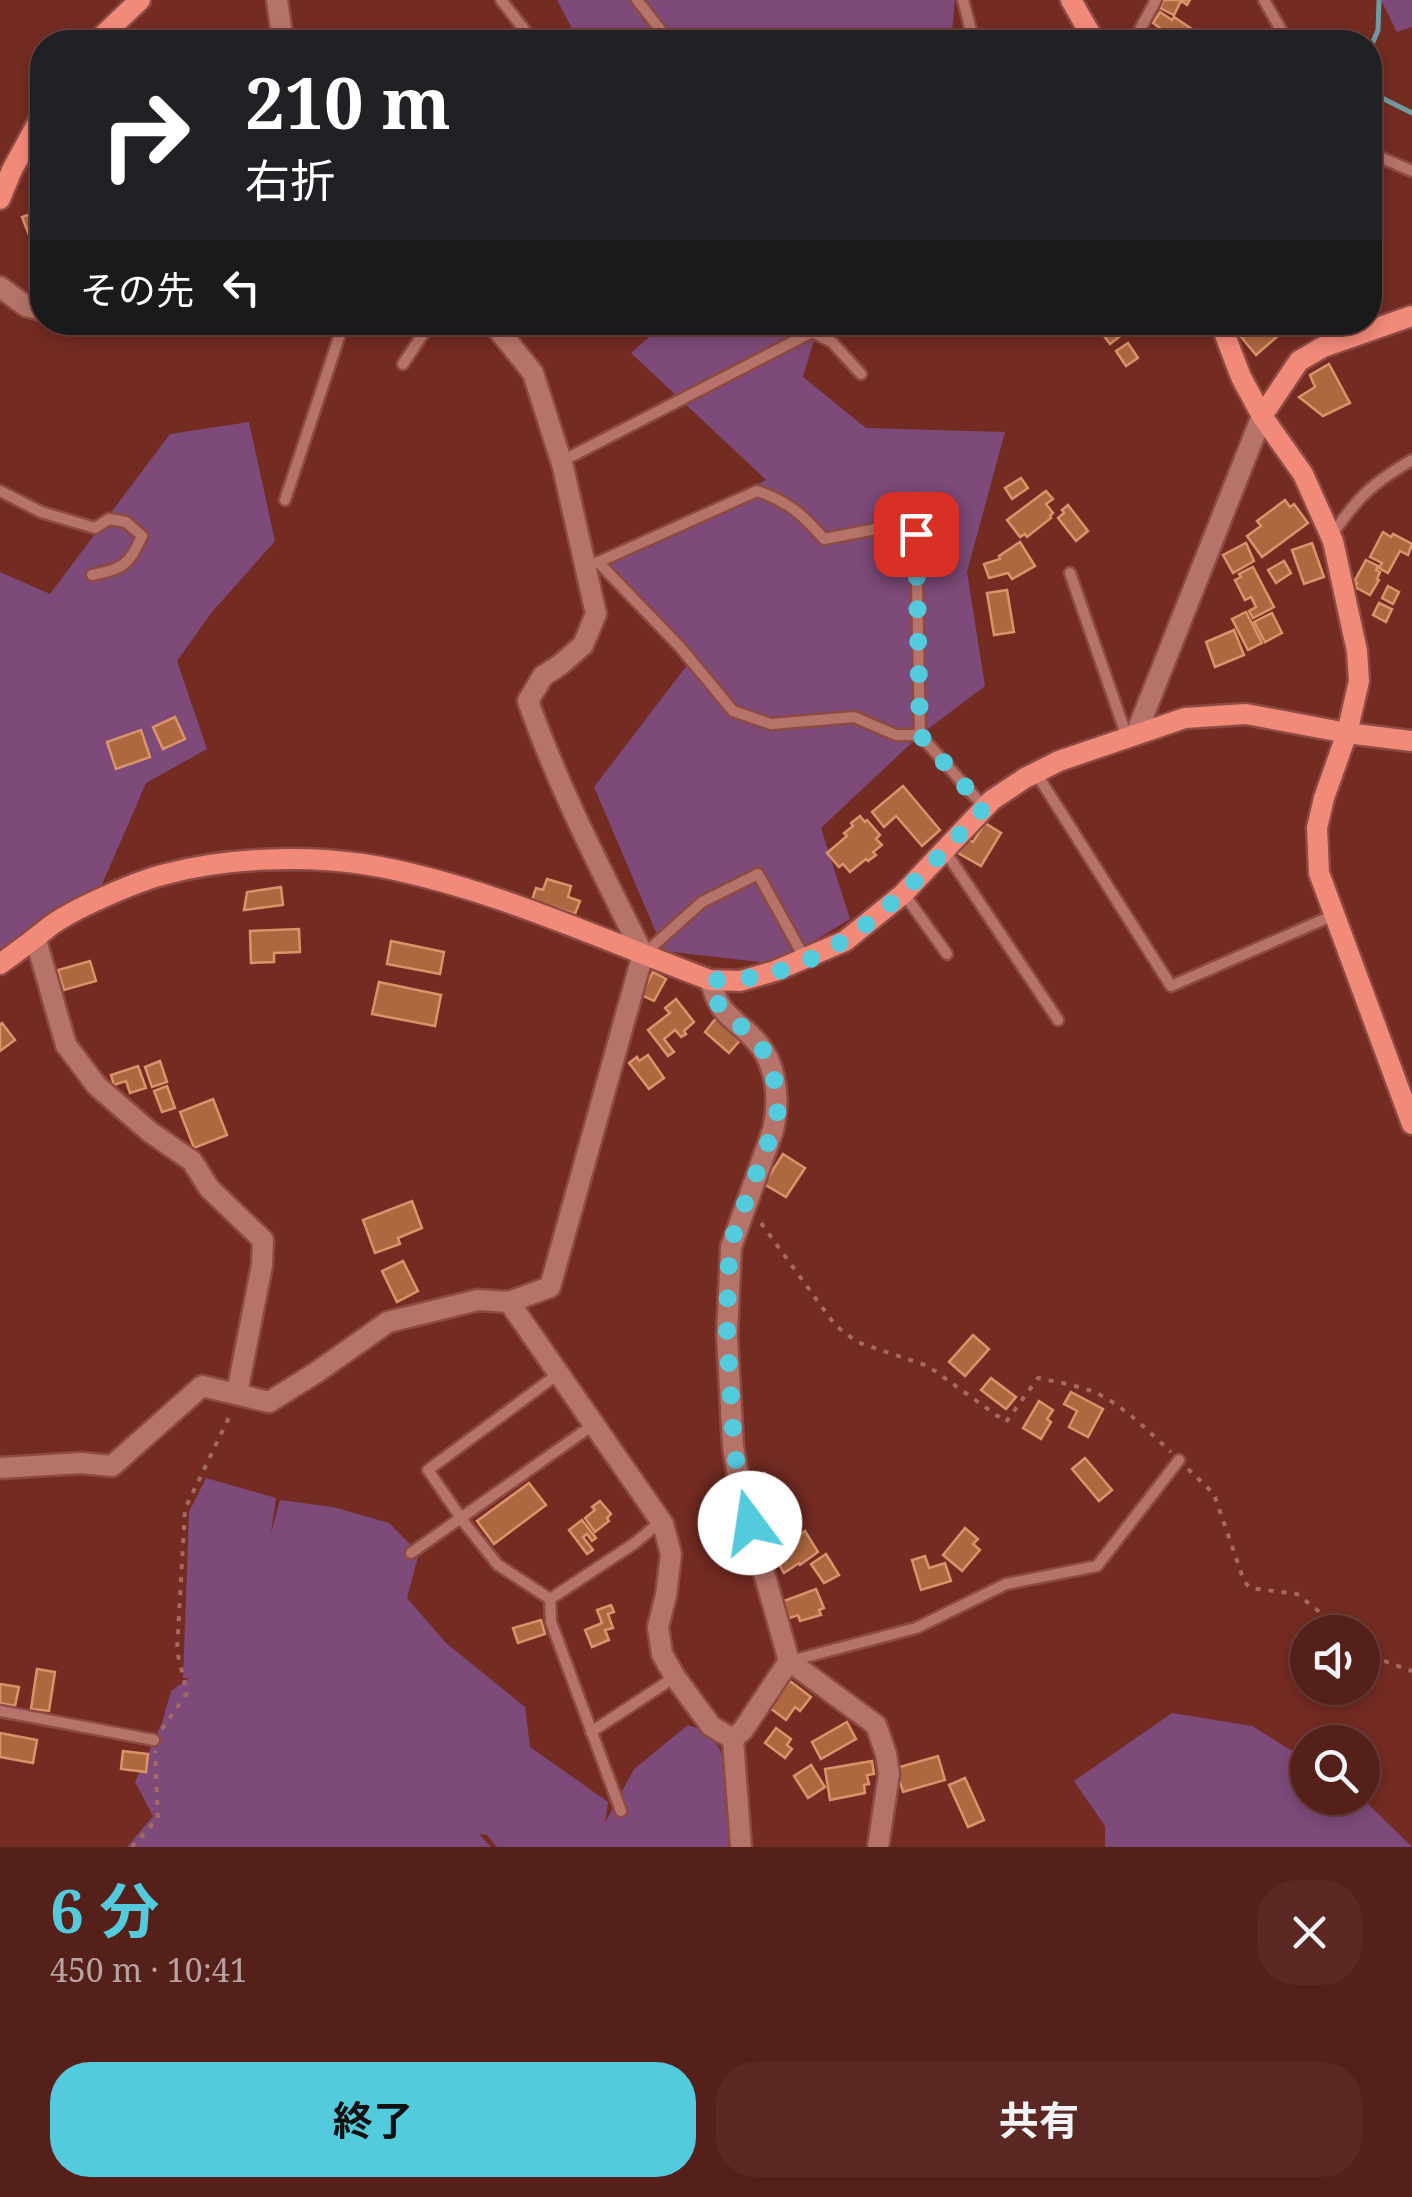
<!DOCTYPE html>
<html lang="ja">
<meta charset="utf-8">
<style>
body{margin:0;font-family:"Noto Serif","Noto Sans JP",serif;background:#5c2823;color:#f1f3f6;height:100vh;display:flex;flex-direction:column;font-size:38px;white-space:nowrap}
*{box-sizing:border-box;margin:0}
p{font-size:32px;color:#b6a3a2}
.icon{flex:none;width:55px;height:55px;fill:none;stroke:currentColor;stroke-width:2;stroke-linecap:round;stroke-linejoin:round}
.map{position:relative;height:1847px;overflow:hidden}
.panel{display:flex;flex-direction:column;background:#56201a;flex:1}
.panel>*{flex:none}
.banner{position:absolute;left:30px;top:30px;width:1352px;height:305px;border-radius:40px;box-shadow:0 5px 15px #0003,0 0 0 2px #6c3e39;background:#202124;color:#fff;overflow:hidden}
.fabs{position:absolute;left:1290px;top:1615px;display:grid;gap:20px}
.fabs a{display:grid;place-items:center;width:90px;height:90px;border-radius:50%;background:#56201a;box-shadow:0 5px 15px #0003,0 0 0 2px #6c3e39;font-size:50px}
.pin{position:absolute;display:grid;place-items:center;width:85px;height:85px;color:#fff;margin:-42px;border-radius:20px;box-shadow:0 5px 15px #0006}
.me{position:absolute;width:110px;margin:-55px;rotate:346deg;stroke-linejoin:round;filter:drop-shadow(0 0 8px #0008)}
.turn{display:flex;align-items:center;gap:35px;height:210px;padding:0 50px;font-size:45px}
.turn .icon{width:130px;height:130px;stroke-width:2.5}
.turn b{display:block;font-size:70px;line-height:85px}
.then{display:flex;align-items:center;height:95px;padding:0 50px;background:#0003;gap:20px;font-size:38px}
.round{display:grid;place-items:center;flex:none;width:105px;height:105px;border-radius:40px;background:#5c2823}
.headline{display:flex;align-items:center;justify-content:space-between;height:170px;padding:0 50px}
h1{font-size:60px;font-weight:700;line-height:75px;color:#54cadd}
.action{display:flex;gap:20px;margin-top:auto;padding:20px 50px}
.action a{flex:1;height:115px;border-radius:40px;background:#54cadd;color:#111;font-size:40px;font-weight:700;line-height:115px;text-align:center}
.action a+a{background:#5c2823;color:#f1f3f6}
.map>svg:first-child{display:block}
</style>
<div class="map">
<svg width="1412" height="1847" viewBox="0 0 1412 1847">
<rect width="100%" height="100%" fill="#732b22"/>
<g fill="#7d4a79">
<path d="M557 0H955L951 42H579Z"/>
<path d="M1381 0H1412V27L1397 32Z"/>
<path d="M665 323H819L803 377 866 428 1005 432 967 572 985 686 920 735 821 828 850 919 776 964 664 951 594 787 691 660 598 562 766 480 631 353Z"/>
<path d="M249 422 275 541 212 612 177 661 207 749 146 783 94 903 0 951V572L50 594 170 434Z"/>
<path d="M206 1478 276 1498 271 1533 280 1500 333 1507 389 1523 419 1553 407 1598 446 1643 525 1707 530 1747 608 1802 605 1823 634 1769 688 1725C693 1727 699 1728 704 1731 735 1750 729 1815 731 1847H497L487 1835 479 1834 491 1847H127L153 1816 135 1782 162 1723 171 1691 189 1678H183L189 1512Z"/>
<path d="M1172 1713 1252 1726 1307 1760 1308 1798H1362L1412 1847H1105V1826L1074 1781Z"/>
</g>
<g fill="none" stroke-linecap="round" stroke-linejoin="round">
<g stroke="#6f9ba2" stroke-width="5">
<path d="M1370 49 1378 30 1379 0"/>
<path d="M1370 89 1380 97 1412 113"/>
</g>
</g>
<g fill="#ad6840" stroke="#db936a" stroke-width="2.5">
<path d="M1164 0H1190L1187 5 1181 1 1174 15 1160 8Z"/>
<path d="M1160 12 1172 20 1174 17 1195 31 1188 42 1180 40 1176 42 1162 33 1164 31 1153 23Z"/>
<path d="M42 210V230L29 235 22 217Z"/>
<path d="M1097 322H1114L1123 334 1110 344 1095 324Z"/>
<path d="M1127 322H1149L1135 333Z"/>
<path d="M1258 322H1270L1280 334 1256 355 1241 337Z"/>
<path d="M1128 343 1138 358 1126 366 1116 351Z"/>
<path d="M1329 364 1350 403 1323 416 1299 397 1315 387 1310 375Z"/>
<path d="M1021 478 1028 488 1012 499 1005 488Z"/>
<path d="M1046 491 1053 499 1046 504 1053 513 1050 516 1051 518 1027 537 1025 534 1020 537 1007 520Z"/>
<path d="M1285 500 1290 507 1294 504 1308 523 1262 557 1247 536 1261 526 1257 521Z"/>
<path d="M1068 505 1088 531 1076 541 1058 518 1064 513 1062 510Z"/>
<path d="M1383 532 1391 537 1393 534 1412 544 1408 555 1400 551 1388 573 1379 568 1382 563 1370 557Z"/>
<path d="M1020 542 1035 566 1012 579 1008 573 989 578 984 564 1000 559 999 556Z"/>
<path d="M1246 543 1254 561 1233 573 1223 555Z"/>
<path d="M1312 543 1324 577 1304 584 1292 550Z"/>
<path d="M1366 560 1378 566 1376 570 1380 572 1377 579 1379 580 1370 595 1355 587 1357 583 1354 582Z"/>
<path d="M1284 561 1291 573 1276 583 1268 570Z"/>
<path d="M1253 567 1274 607 1253 618 1249 611 1256 607 1251 597 1245 600 1235 580 1241 577 1239 574Z"/>
<path d="M1388 586 1399 592 1393 604 1382 598Z"/>
<path d="M1007 590 1014 632 994 635 987 593Z"/>
<path d="M1379 603 1392 609 1386 622 1373 615Z"/>
<path d="M1246 612 1262 643 1248 650 1232 619Z"/>
<path d="M1272 613 1282 633 1265 642 1254 622Z"/>
<path d="M1234 630 1244 655 1215 667 1206 642Z"/>
<path d="M175 717 185 739 163 749 153 727Z"/>
<path d="M141 730 150 757 116 769 107 742Z"/>
<path d="M903 786 940 830 922 846 896 816 884 827 872 812Z"/>
<path d="M860 816 865 822 867 820 880 835 876 839 882 845 873 852 876 855 868 861 866 859 850 872 843 864 839 867 827 853 847 836 844 833 853 826 851 823Z"/>
<path d="M985 823 1001 833 981 866 958 853 967 839 973 842Z"/>
<path d="M547 879 571 886 568 897 580 901 575 914 532 900 536 888 543 890Z"/>
<path d="M281 887 283 905 244 910 247 892Z"/>
<path d="M299 929 300 952 274 953V962L251 963 250 931Z"/>
<path d="M391 941 444 952 440 974 387 964Z"/>
<path d="M90 961 96 981 64 990 58 970Z"/>
<path d="M653 972 666 979 654 1001 641 995Z"/>
<path d="M379 982 441 995 435 1026 372 1014Z"/>
<path d="M676 999 694 1022 684 1031 686 1034 681 1037 675 1030 664 1039 674 1052 668 1056 648 1030 670 1013 665 1008Z"/>
<path d="M717 1017 742 1038 729 1053 705 1032Z"/>
<path d="M2 1023 15 1040 0 1051V1025Z"/>
<path d="M648 1055 664 1078 649 1089 629 1063 637 1057 639 1061Z"/>
<path d="M160 1061 167 1082 152 1087 145 1067Z"/>
<path d="M138 1066 146 1088 130 1093 126 1081 114 1085 111 1075Z"/>
<path d="M167 1086 175 1108 162 1112 154 1091Z"/>
<path d="M213 1099 227 1135 194 1148 180 1112Z"/>
<path d="M783 1154 805 1168 786 1197 764 1184Z"/>
<path d="M412 1201 422 1228 398 1238 400 1244 375 1253 363 1220Z"/>
<path d="M403 1261 418 1291 397 1302 382 1271Z"/>
<path d="M973 1335 989 1349 965 1376 949 1362Z"/>
<path d="M991 1378 1016 1397 1006 1409 981 1390Z"/>
<path d="M1071 1392 1103 1409 1088 1437 1069 1427 1077 1411 1064 1404Z"/>
<path d="M1039 1401 1053 1410 1047 1419 1051 1422 1041 1439 1023 1428Z"/>
<path d="M1085 1458 1112 1490 1099 1501 1072 1469Z"/>
<path d="M765 1473 771 1487 758 1492 752 1478Z"/>
<path d="M529 1483 546 1505 494 1544 477 1521Z"/>
<path d="M600 1501 611 1514 607 1518 609 1521 595 1532 585 1518 595 1510 592 1507Z"/>
<path d="M582 1520 596 1538 592 1541 587 1534 583 1537 593 1550 587 1554 569 1530Z"/>
<path d="M965 1528 978 1539 973 1544 980 1550 962 1571 943 1555Z"/>
<path d="M805 1531 818 1552 800 1565 799 1563 784 1573 773 1554Z"/>
<path d="M826 1554 839 1575 824 1583 811 1564Z"/>
<path d="M925 1556 929 1568 945 1563 951 1581 921 1590 912 1560Z"/>
<path d="M816 1589 824 1608 819 1610 821 1615 800 1621 798 1615 787 1619 781 1602Z"/>
<path d="M611 1605 614 1612 608 1614 613 1628 605 1630 609 1640 592 1647 585 1630 602 1623 597 1610Z"/>
<path d="M541 1620 545 1634 518 1643 513 1628Z"/>
<path d="M37 1669 55 1672 49 1711 31 1709Z"/>
<path d="M790 1681 811 1697 800 1711 795 1707 786 1720 770 1708Z"/>
<path d="M0 1684 19 1687 15 1706 0 1703Z"/>
<path d="M847 1722 856 1739 821 1759 812 1742Z"/>
<path d="M776 1728 791 1739 787 1745 792 1749 785 1758 765 1743Z"/>
<path d="M0 1733 37 1740 33 1763 0 1757Z"/>
<path d="M123 1751 148 1754 146 1772 121 1769Z"/>
<path d="M938 1756 945 1780 903 1792 896 1768Z"/>
<path d="M872 1761 874 1774 867 1775 869 1784 864 1785 865 1793 830 1800 825 1769Z"/>
<path d="M811 1765 825 1787 808 1798 794 1776Z"/>
<path d="M965 1778 984 1820 968 1827 949 1785Z"/>
</g>
<g fill="none" stroke-linecap="round" stroke-linejoin="round">
<g stroke="#8c4a42" stroke-width="15">
<g id="lane">
<path d="M501 0 534 42"/>
<path d="M637 0 670 42"/>
<path d="M963 0 974 42"/>
<path d="M1264 0 1288 42"/>
<path d="M1133 42 1156 0"/>
<path d="M1370 153 1412 171"/>
<path d="M403 364 431 322"/>
<path d="M562 461 812 332 832 342 861 374"/>
<path d="M0 491 41 512 95 528 109 519 126 522 142 536C129 566 123 568 92 575"/>
<path d="M285 500 344 322"/>
<path d="M1331 536C1358 497 1371 484 1412 460"/>
<path d="M598 562 680 647 733 711 771 724 854 717 896 735H920"/>
<path d="M585 568 757 491C788 501 803 515 824 539L902 524 916 534 920 735 984 807"/>
<path d="M1070 573 1127 737"/>
<path d="M1036 773 1171 986 1334 915"/>
<path d="M945 851 1058 1020"/>
<path d="M904 894 947 954"/>
<path d="M644 954 702 902 758 874 805 959"/>
<path d="M558 1374 428 1470 466 1525 498 1565 550 1599 551 1622 621 1811"/>
<path d="M411 1553 593 1425"/>
<path d="M550 1599 635 1543 661 1521"/>
<path d="M790 1661 916 1628 1006 1584 1097 1566 1179 1460"/>
<path d="M0 1711 154 1740"/>
<path d="M591 1732 675 1677"/>
</g>
</g>
<g stroke="#8c4a42" stroke-width="25">
<g id="street">
<path d="M277 0 283 42"/>
<path d="M0 287 26 306 42 310"/>
<path d="M492 322 533 373 563 467 596 614 583 645 560 665 543 676 528 701C559 789 602 872 643 954L550 1287 509 1302"/>
<path d="M1136 734 1262 416"/>
<path d="M36 940 66 1045 97 1086 150 1132 192 1161 209 1188 263 1240 262 1265 237 1393"/>
<path d="M710 980C713 989 716 1001 722 1008 732 1021 746 1029 756 1041 777 1064 780 1100 773 1130L731 1247 727 1335 733 1446 740 1488 789 1661 876 1725 886 1754 889 1774 878 1847"/>
<path d="M0 1468 81 1463 112 1466 202 1386 269 1402 317 1372 388 1322 478 1300 509 1302 663 1524 671 1554 666 1595 658 1627 662 1654 675 1677 711 1726 733 1739"/>
<path d="M733 1739 741 1847"/>
<path d="M733 1739 743 1730 789 1661"/>
</g>
</g>
<g stroke="#8c4a42" stroke-width="25">
<g id="secondary">
<path d="M1071 0 1095 42"/>
<path d="M96 42 140 0"/>
<path d="M0 199 12 170 42 115"/>
<path d="M1220 322 1241 377 1262 416 1303 474 1333 541 1357 651 1359 681 1347 733 1324 798 1317 828 1319 873 1412 1124"/>
<path d="M1262 416 1299 361 1323 347 1412 316"/>
<path d="M0 964C17 952 33 940 49 927 72 909 137 881 166 874 227 858 302 855 363 864 478 882 601 939 710 980L740 981 775 971 845 941 903 894 992 800 1025 778 1059 761 1185 718 1246 714 1347 733 1412 741"/>
</g>
</g>
<g stroke="#a56a62" stroke-width="4" stroke-dasharray="5 8" stroke-linecap="butt">
<path d="M761 1223 835 1325 857 1342 928 1366 1006 1422 1038 1378C1057 1382 1076 1385 1094 1392 1123 1405 1148 1431 1171 1452"/>
<path d="M1188 1469 1214 1494 1244 1581 1250 1588 1297 1594 1345 1632"/>
<path d="M1362 1648 1373 1657 1412 1671"/>
<path d="M162 1729 187 1693 177 1651 185 1509 231 1413"/>
<path d="M132 1847 158 1818 155 1751"/>
</g>
<use href="#lane" stroke="#b57369" stroke-width="10"/>
<use href="#street" stroke="#b57369" stroke-width="20"/>
<use href="#secondary" stroke="#f28a7a" stroke-width="20"/>
</g>
<g fill="none" stroke-linecap="round" stroke-linejoin="round">
<path stroke="#54cadd" stroke-width="18" stroke-dasharray="0 32.4" d="M750 1523 740 1488 734 1446 727 1335 728 1277 730 1247 736 1227 773 1130 778 1110 774 1077 768 1058 758 1042 719 1006 710 980C832 984 909 888 984 808L920 735 916 534"/>
</g>
</svg>
<div class="fabs">
<a><svg class="icon" aria-label="sound" viewBox="0 0 24 24"><path d="M4 9h4l5-4v14l-5-4H4zM17 9q2 3 0 6"/></svg></a>
<a><svg class="icon" aria-label="search" viewBox="0 0 24 24"><circle cx="10" cy="10" r="6"/><path d="M15 15l6 6"/></svg></a>
</div>
<div class="pin" style="left:916px;top:534px;background:#d93025"><svg class="icon" aria-label="arrive" viewBox="0 0 24 24"><path d="M6 21V4h12l-3 4 3 4H6"/></svg></div>
<svg class="me" style="left:750px;top:1523px" viewBox="-20 -20 40 40"><circle r="19" fill="#fff"/><path d="M0-13L10 11 0 6-10 11z" fill="#54cadd"/></svg>
<div class="banner">
<div class="turn"><svg class="icon" aria-label="right" viewBox="0 0 24 24"><path d="M7 20v-9h11M14 6l5 5-5 5"/></svg><div><b>210 m</b>右折</div></div>
<div class="then">その先<svg class="icon" aria-label="left" viewBox="0 0 24 24"><path d="M17 20v-9H6M10 6l-5 5 5 5"/></svg></div>
</div>
</div>
<section class="panel">
<div class="headline"><div><h1>6 分</h1><p>450 m · 10:41</p></div><a class="round"><svg class="icon" aria-label="close" viewBox="0 0 24 24"><path d="M6 6l12 12M18 6L6 18"/></svg></a></div>
<div class="action"><a>終了</a><a>共有</a></div>
</section>
